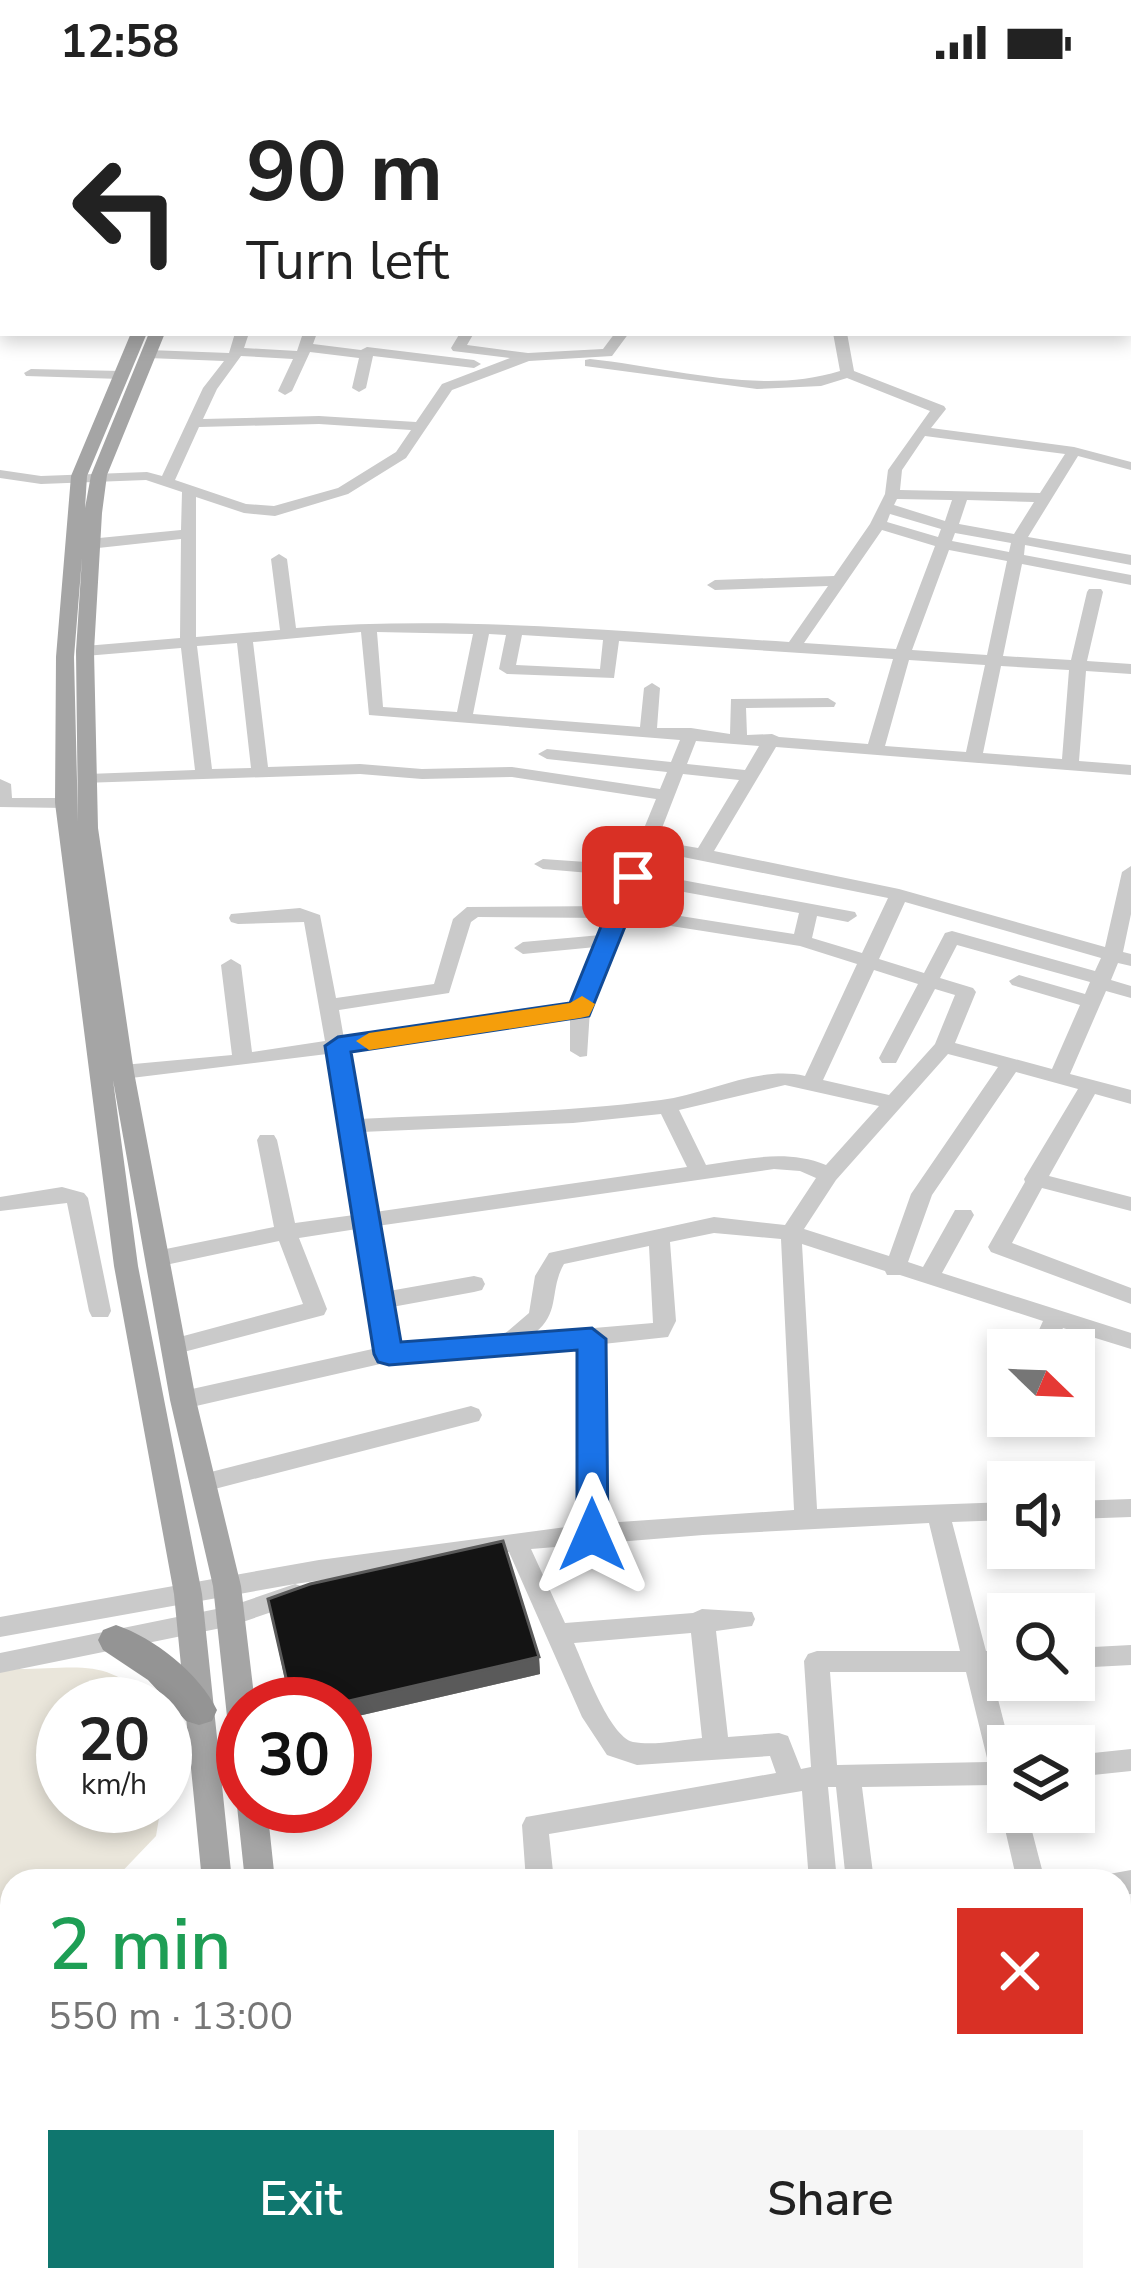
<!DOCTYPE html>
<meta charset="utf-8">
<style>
body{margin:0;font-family:"Nunito Sans",sans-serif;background:#f6f6f6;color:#222;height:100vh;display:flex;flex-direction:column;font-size:45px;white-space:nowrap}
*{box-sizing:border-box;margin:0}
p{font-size:39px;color:#767676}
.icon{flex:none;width:66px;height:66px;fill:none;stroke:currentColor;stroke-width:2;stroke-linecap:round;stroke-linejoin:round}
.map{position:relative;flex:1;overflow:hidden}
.sheet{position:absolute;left:0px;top:1785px;width:1131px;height:423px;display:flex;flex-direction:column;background:#fff;border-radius:36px 36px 0 0;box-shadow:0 6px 18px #0003}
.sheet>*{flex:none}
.top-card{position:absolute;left:0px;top:0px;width:1131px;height:252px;box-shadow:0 6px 18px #0003;background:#fff;color:#222;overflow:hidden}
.needle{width:78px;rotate:113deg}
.controls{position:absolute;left:987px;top:1245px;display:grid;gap:24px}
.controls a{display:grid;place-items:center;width:108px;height:108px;border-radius:0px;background:#fff;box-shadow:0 6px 18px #0003;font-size:60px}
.speed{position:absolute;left:36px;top:1593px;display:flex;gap:24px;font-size:60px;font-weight:700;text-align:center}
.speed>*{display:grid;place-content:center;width:156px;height:156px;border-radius:50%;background:#fff;box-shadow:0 6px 18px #0003;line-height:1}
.speed small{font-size:30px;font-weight:400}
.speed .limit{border:18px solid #d22;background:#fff;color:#111}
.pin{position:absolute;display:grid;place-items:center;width:102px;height:102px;color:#fff;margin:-51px;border-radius:24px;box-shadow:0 6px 18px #0006}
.me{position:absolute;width:132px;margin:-66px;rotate:0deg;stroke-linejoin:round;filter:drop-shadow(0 0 9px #0008)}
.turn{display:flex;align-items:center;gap:42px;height:252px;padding:0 48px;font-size:54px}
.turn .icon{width:156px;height:156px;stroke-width:2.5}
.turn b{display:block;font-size:84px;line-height:102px}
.round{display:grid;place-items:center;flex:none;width:126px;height:126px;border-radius:0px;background:#f6f6f6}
.overview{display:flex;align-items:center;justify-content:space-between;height:204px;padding:0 48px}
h1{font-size:72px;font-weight:600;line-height:90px;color:#1e9e55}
.button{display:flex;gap:24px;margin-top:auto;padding:24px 48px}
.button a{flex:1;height:138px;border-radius:0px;background:#0f766e;color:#fff;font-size:48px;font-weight:600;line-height:138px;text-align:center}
.button a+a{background:#f6f6f6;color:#222}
.status{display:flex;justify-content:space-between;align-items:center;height:84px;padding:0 60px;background:#fff;direction:ltr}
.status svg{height:33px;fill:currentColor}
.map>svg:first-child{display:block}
</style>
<div class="status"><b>12:58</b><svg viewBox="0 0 49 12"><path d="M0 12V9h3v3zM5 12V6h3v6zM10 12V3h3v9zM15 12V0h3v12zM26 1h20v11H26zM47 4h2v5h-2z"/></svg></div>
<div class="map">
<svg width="1131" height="2207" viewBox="0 0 1131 2207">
<rect width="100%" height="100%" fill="#fff"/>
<path fill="#eae6db" d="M18 1585C77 1585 109 1572 151 1620H63V1722H161L156 1752 113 1797H12V1838L0 1843V1588Z"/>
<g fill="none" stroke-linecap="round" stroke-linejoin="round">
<rect fill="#c8e8dd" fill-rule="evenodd" x="1128" y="145" width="3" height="7"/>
<g fill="#cacaca" fill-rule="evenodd">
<path d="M143 0H155L154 3H142Z"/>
<rect x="174" y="0" width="12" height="3"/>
<path d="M275 0H323L327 3H279Z"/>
<path d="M338 0H350L349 3H337Z"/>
<path d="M492 0H504L503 3H491Z"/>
<path d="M1109 0H1131V6Z"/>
<rect x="0" y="10" width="3" height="7"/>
<path d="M3 46V54L0 55V47Z"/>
<path d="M3 69V77L0 78V70Z"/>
<path d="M0 106 3 107V115L0 114Z"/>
<rect x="0" y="134" width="3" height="8"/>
<path d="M3 189V198L0 199V190Z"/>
<path d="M3 241V249H6L0 251V242Z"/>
<path d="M235 249H249L244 264 297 267 303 249H317L313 260 361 266 367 263 474 276 481 280 474 284 373 272 366 304 359 308 352 304 359 274 310 268 292 307 285 311 278 307 293 275 241 272 217 305 203 335 319 332 416 338 442 300 510 274 453 267 451 264 460 249H474L467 261 528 269 603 265 615 249H629L612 272 529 277 452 306 406 374 348 410 275 432 244 429 196 413V553L280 546 271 475 279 470 287 475 296 544C460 531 625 548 789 558L828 502 715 506 707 501 715 496 834 492 870 440 885 410 888 386 930 327 847 294 821 302 757 305 585 282V276L590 275C670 283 760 312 840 287L833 249H847L854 287 944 322 946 325 931 344 1074 363 1131 378V386L1078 372 1028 453 1131 471V481L1025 461 1024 471 1131 491V501L1022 480 1003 572 1071 576 1087 508 1089 505H1101L1103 508 1087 577 1131 580V590L1086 587 1079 677 1131 681V691L776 663 714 767 899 805 1105 863 1122 788 1131 782V830L1123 868 1131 870V882L1118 879 1111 896 1131 902V914L1106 907 1070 990 1131 1006V1020L1095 1010 1049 1092 1131 1113V1127L1042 1104 1012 1159 1131 1204V1220L991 1168 988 1163 1025 1098 1024 1095 1078 1005 1016 988 932 1111 908 1178 923 1183 955 1126H971L974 1131 942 1189 1131 1249V1265L1063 1244 1052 1266H1030L1043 1237 900 1191H887L885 1187 802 1160 817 1425 1008 1418V1436L952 1438 986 1567 1008 1568V1588H991L1010 1662 1008 1717 999 1714 994 1701 862 1703 874 1797H846L836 1703H828L837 1797H809L802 1707 549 1750 554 1797H526L522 1741 526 1733 776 1689 770 1672 637 1681 607 1671 582 1633 509 1468 295 1500 304 1503 307 1510 304 1517 231 1542 0 1589V1569L231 1522 295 1500 0 1553V1533L319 1476 581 1441V1262L389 1278 183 1325 175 1322 172 1316 175 1310 183 1307 377 1264 357 1145 299 1154 327 1225 324 1231 176 1270 168 1268 165 1262 168 1256 176 1254 303 1220 279 1157 156 1183 145 1175 156 1167 274 1143 257 1056 260 1051H274L277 1056 295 1139 354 1131 327 970 123 995 113 988 123 981 232 971 221 881 231 875 241 881 252 968 325 957 304 838 238 840 231 838 229 834 231 830 300 824 320 831 336 914 434 900 453 835 467 823 612 822 625 792 543 785 534 780 543 775 629 781 656 715 512 693 422 695 360 690 82 699V691L88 690 195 686 181 564 85 572 77 567 85 562 180 554 181 455 89 465 81 460 89 455 181 446 182 408 146 396 41 400 0 394V386L41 392 147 388 162 392 203 304 224 277 148 274 141 270 148 266 229 269ZM319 340 411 346 396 368 338 404 274 422 246 420 175 396 199 343ZM925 352 1065 370 1040 409 900 406 902 386ZM897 415 952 416 945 437 894 421ZM967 416 1034 418 1014 450 959 440ZM890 430 941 445 938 453 887 438ZM882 446 935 462 896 565 804 559ZM955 449 1011 459 1009 468 952 457ZM949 466 1007 477 987 571 912 566ZM361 548 369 631 680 656 671 678 547 665 538 670 547 675 667 688 660 705 512 683 422 685 360 680 268 683 253 558ZM377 548 473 550 457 628 383 623ZM489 550 506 551 499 585 507 590 614 594 619 557 893 575 868 660 779 653 772 650 747 651 746 624 834 623 836 619 828 614 731 615 730 650 691 644H657L660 604 652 599 644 604 640 643 473 630ZM522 551 603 556 600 585 516 581ZM237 559 251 684 212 685 197 562ZM909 576 985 581 966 668 885 662ZM1001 582 1069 586 1062 675 983 669ZM696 657 759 662 745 686 687 680ZM683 690 739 696 698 764 657 757ZM653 767 888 814 862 869 812 854 817 832 848 838 857 832 855 828 644 789ZM640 800 799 829 794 850 630 824ZM905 818 1101 874 1095 887 952 847 945 849 924 889 879 875ZM478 833 608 834 601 851 523 858 514 864 523 870 596 863 572 921 344 955 339 926 449 909 471 838ZM626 835 800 862 857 880 805 992C759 981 708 1010 661 1016 561 1029 459 1030 358 1035L346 967 570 934V967L580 973 587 972 590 926ZM957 861 1090 898 1085 910 1019 891 1009 897 1012 901 1080 921 1052 985 955 959 976 908 973 904 940 894ZM874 886 918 900 879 974 882 979H896L935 905 955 911 935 960 889 1011 823 996ZM948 970 998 983 911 1110 889 1172 804 1145 836 1096ZM785 1001 879 1022 826 1081C786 1065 747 1075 706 1081L679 1026ZM661 1030 687 1083 375 1128 361 1048 573 1039ZM774 1085 800 1087 816 1094 785 1141 714 1133 549 1169 535 1192 529 1229 502 1252 399 1261 392 1223 474 1208 482 1206 485 1200 482 1194 474 1192 389 1207 377 1142ZM714 1149 781 1155 794 1426 605 1439 603 1260 668 1253 676 1237 670 1158ZM649 1162 653 1239 535 1249C561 1228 549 1206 564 1180ZM929 1439 960 1567H817L808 1570 804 1577 811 1683 801 1685 788 1652 779 1649 728 1653 716 1547 752 1542 755 1535 752 1528 702 1525 693 1529 565 1539 531 1465 703 1451ZM691 1549 702 1654C681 1656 654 1662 633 1658 609 1652 584 1581 574 1559ZM830 1588H966L988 1678 837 1681Z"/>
<path d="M31 285 121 287 128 291 121 295 26 292 24 289Z"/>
<path d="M0 695 11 700 12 714H65L74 719 65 724 0 723Z"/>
<path d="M62 1103 84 1109 88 1114 111 1227 108 1233H92L89 1227 67 1119 0 1127V1113Z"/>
<path d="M471 1322 479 1325 482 1331 479 1337 203 1408 195 1405 191 1399 195 1393 203 1390Z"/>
<path d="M1131 1415V1433L1074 1435V1417Z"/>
<path d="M1131 1561V1581L1074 1584V1564Z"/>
<path d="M1131 1665V1687L1074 1693V1671Z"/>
<path d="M1008 1719V1728H1027L1045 1797H1017L1001 1728Z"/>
<path d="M1131 1786V1810L1119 1811V1797H1106L1109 1790Z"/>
<path d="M1131 1927V1953L1119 1954V1928Z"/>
<path d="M12 1933V1959L0 1962V1936Z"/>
<path d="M1131 2075V2103L1119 2105V2077Z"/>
<path d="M1119 2163 1131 2170V2207H1111L1108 2196H1119Z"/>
<path d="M50 2196H127L122 2207H45Z"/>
<path d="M953 2196H983L987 2207H957Z"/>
</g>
<g fill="#a5a5a5" fill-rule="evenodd">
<path d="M253 0H267L251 3Z"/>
<path d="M131 249H147L87 392 85 424 91 391 149 249H165L107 391 102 429 94 567 98 744 134 988 196 1316 241 1502 255 1620H243V1654L233 1651 228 1642 213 1502 170 1316 113 996 138 1182 202 1510 232 1797H202L174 1510 114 1182 55 719 56 573 71 392ZM82 474 76 567 78 738 74 573Z"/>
<path d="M243 1712V1722H267L275 1797H245L237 1722Z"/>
<path d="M252 2196H286L288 2207H254Z"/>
<path d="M296 2196H330L331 2207H297Z"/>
</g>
<path fill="#949494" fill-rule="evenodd" d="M116 1541C154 1554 199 1589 217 1626L212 1637 199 1641 186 1637 148 1596 103 1566 98 1556 103 1546Z"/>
</g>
<path fill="#8a8a8a" d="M268 1515 539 1573 540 1590 345 1635V1620H290Z"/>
<path fill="#5a5a5a" d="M539 1573 540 1590 345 1635V1620H336Z"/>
<path fill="#141414" stroke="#5a5a5a" stroke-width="3" d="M503 1457 539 1573 336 1620H292L268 1515 310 1500Z"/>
<path fill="#1a73e8" stroke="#114b97" stroke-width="3" d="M633 786 645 793 589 932 351 968 401 1258 592 1244 606 1255 608 1451 604 1460 592 1464 581 1460 577 1451V1266L389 1281 378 1278 374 1270 325 962 338 953 570 919 621 793Z"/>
<path fill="#f59e0b" d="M582 912 595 920 589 932 580 934 369 966 356 957 369 949 570 919Z"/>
</svg>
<div class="controls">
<a><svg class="needle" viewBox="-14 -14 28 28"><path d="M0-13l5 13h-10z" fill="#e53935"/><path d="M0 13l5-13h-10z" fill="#767676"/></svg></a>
<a><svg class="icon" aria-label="sound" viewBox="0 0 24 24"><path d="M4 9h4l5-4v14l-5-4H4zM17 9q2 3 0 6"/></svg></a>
<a><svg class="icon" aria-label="search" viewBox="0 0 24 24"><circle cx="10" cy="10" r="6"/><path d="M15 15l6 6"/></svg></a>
<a><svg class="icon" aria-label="layers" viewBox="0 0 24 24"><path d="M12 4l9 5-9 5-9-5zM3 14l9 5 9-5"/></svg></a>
</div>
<div class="speed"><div>20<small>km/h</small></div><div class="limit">30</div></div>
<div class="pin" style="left:633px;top:793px;background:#d93025"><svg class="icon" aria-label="arrive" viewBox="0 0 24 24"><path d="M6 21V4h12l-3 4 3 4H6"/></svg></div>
<svg class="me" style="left:592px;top:1451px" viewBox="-20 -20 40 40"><path d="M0-17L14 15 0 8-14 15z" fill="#1a73e8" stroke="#fff" stroke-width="4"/></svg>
<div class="top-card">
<div class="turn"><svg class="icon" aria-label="left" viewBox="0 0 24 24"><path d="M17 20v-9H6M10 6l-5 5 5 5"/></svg><div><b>90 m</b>Turn left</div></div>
</div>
<section class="sheet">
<div class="overview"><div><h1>2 min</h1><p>550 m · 13:00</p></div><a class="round" style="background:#d93025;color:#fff"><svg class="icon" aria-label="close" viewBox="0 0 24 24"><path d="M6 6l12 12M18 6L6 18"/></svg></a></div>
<div class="button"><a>Exit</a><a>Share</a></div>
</section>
</div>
